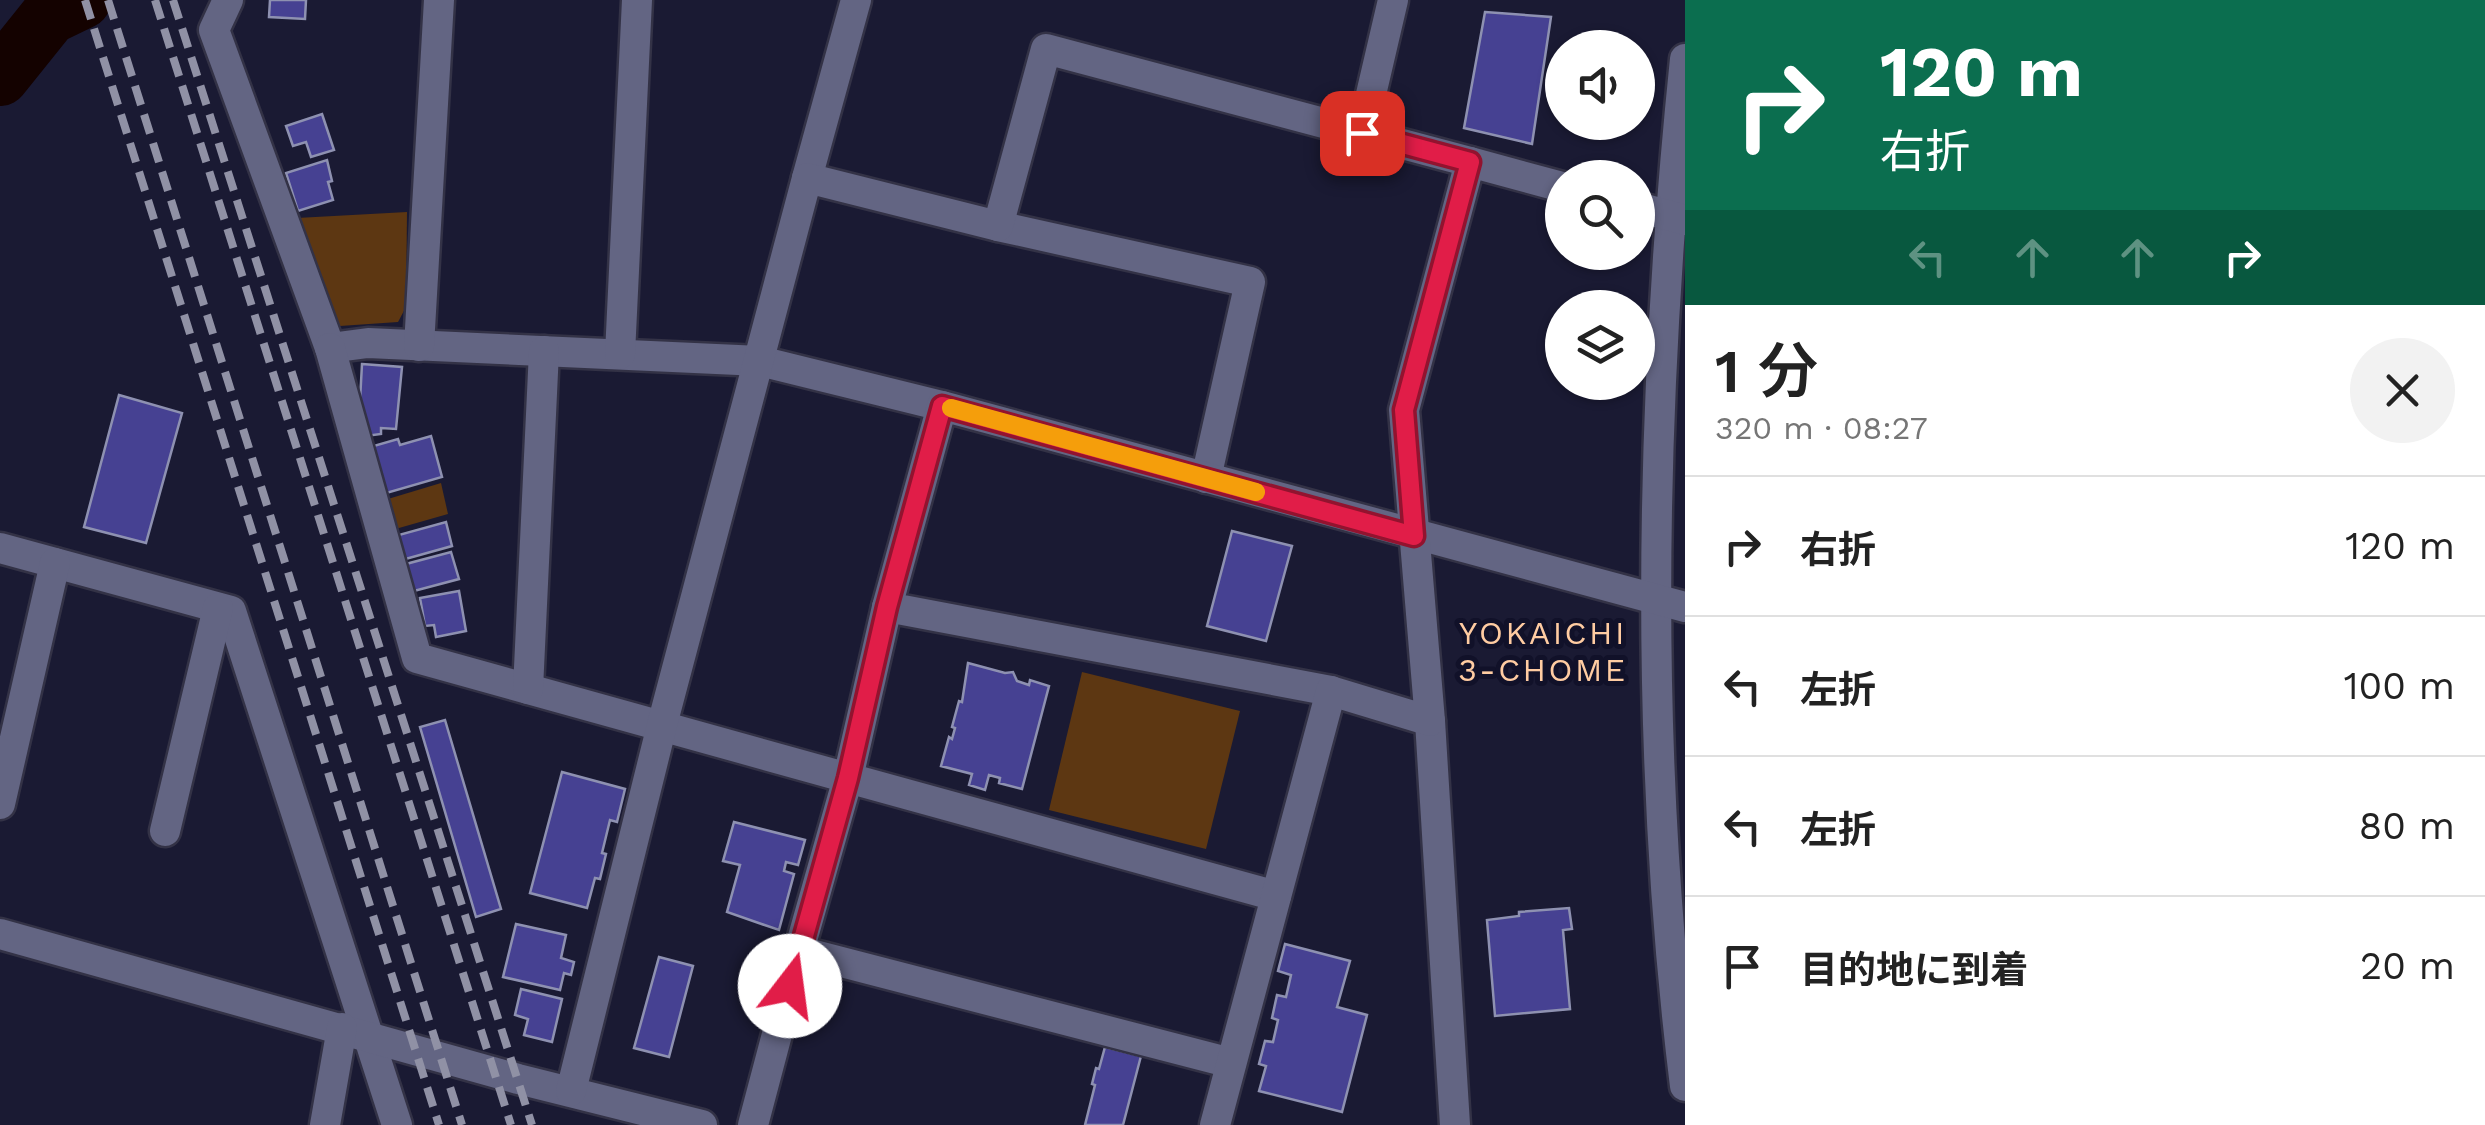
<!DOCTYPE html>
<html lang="ja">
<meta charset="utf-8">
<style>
body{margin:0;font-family:"Work Sans","Noto Sans JP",sans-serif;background:#f2f2f2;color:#222;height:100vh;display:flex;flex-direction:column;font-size:38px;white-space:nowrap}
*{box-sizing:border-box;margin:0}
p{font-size:32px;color:#767676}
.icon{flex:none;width:55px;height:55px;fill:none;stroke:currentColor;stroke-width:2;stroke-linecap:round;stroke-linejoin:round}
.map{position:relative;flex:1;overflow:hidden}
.drawer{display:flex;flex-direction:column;background:#fff;width:800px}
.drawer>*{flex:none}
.top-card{background:#0b6e4f;color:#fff;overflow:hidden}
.controls{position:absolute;left:1545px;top:30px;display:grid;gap:20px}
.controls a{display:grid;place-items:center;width:110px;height:110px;border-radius:50%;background:#fff;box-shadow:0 2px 8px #0004;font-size:50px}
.pin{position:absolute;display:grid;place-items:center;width:85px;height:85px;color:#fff;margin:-42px;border-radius:20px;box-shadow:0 5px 15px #0006}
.me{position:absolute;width:110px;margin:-55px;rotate:15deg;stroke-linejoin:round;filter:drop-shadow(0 0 8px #0008)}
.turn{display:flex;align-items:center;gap:35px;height:210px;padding:0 30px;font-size:45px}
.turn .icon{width:130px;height:130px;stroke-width:2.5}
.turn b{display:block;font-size:70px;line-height:85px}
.lanes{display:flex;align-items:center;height:95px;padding:0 30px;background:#0003;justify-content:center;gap:50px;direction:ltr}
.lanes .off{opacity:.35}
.round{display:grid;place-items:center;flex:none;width:105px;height:105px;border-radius:52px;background:#f2f2f2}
.headline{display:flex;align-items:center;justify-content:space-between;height:170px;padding:0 30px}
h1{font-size:60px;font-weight:600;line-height:75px}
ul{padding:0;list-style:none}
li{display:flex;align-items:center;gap:30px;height:140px;padding:0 30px;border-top:2px solid #e0e0e0}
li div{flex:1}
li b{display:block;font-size:38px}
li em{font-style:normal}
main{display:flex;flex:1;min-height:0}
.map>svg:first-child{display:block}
</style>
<main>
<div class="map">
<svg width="1685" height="1125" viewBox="0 0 1685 1125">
<rect width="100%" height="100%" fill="#1a1a33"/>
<g fill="#5d3712">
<path d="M407 212 406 307 398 322 340 326 325 318 297 218Z"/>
<path d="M441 483 448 514 385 532 378 502Z"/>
<path d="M1082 672 1240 711 1206 849 1049 810Z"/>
</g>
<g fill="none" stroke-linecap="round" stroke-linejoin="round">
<path stroke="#140200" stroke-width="58" d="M0 77 49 16 82 0"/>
</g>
<g fill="#464192" stroke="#8e91b1" stroke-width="2.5">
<path d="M270 0H306L305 19 269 17Z"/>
<path d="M1485 12 1551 17 1532 144 1464 128Z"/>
<path d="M322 114 334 150 311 157 306 142 293 146 286 126Z"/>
<path d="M327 160 332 181 328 182 333 200 298 211 286 173Z"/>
<path d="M362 364 402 367 396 429 381 428V434L358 437Z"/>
<path d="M119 395 182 413 146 543 84 527Z"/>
<path d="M431 436 442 477 376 496 363 449 398 439 400 445Z"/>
<path d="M446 522 452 546 402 560 395 536Z"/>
<path d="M1232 531 1292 546 1266 641 1207 626Z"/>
<path d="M451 552 459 579 414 591 406 564Z"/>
<path d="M459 591 466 631 436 637 434 625 425 626 420 598Z"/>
<path d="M968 663 1005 673 1013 672 1017 681 1029 685 1030 680 1049 686 1022 789 999 783 1000 778 989 775 985 790 969 785 972 774 941 766 949 737 952 739 955 728 952 727 959 701 962 702Z"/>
<path d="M445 720 501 909 476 917 420 727Z"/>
<path d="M562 772 625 789 617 822 610 820 602 853 606 854 600 879 595 878 587 908 530 893Z"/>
<path d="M734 822 805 840 798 865 786 862 784 871 794 874 779 930 727 912 740 865 723 861Z"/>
<path d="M1569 908 1572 929 1563 930 1570 1009 1495 1016 1487 920 1519 916V912Z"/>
<path d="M516 924 566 935 561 958 574 962 571 975 564 973 560 990 503 977Z"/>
<path d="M1285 944 1350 961 1337 1007 1367 1015 1342 1112 1259 1091 1266 1066 1259 1064 1265 1041 1273 1042 1278 1020 1272 1018 1277 995 1286 997 1291 975 1278 971Z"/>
<path d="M659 957 693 966 669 1057 634 1048Z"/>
<path d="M521 989 562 999 552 1042 524 1035 528 1019 515 1015Z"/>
<path d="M1105 1047 1141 1056 1123 1125H1085L1095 1085 1092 1084 1096 1068 1099 1069Z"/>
</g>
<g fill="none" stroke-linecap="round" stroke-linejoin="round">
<g stroke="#333246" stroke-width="35">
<g id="minor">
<path d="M228 0 214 30 330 348 368 343 760 361 942 406"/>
<path d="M1685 59C1650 399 1643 746 1685 1086"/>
<path d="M1362 133 1393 0"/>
<path d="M807 178 856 0"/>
<path d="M1638 207 1685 220"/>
<path d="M998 226 1250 282 1206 478"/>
<path d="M419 346 439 0"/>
<path d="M330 348 417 658 848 778 887 607"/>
<path d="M620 354 637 0"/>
<path d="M0 548 231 611 397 1125"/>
<path d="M528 689 544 351"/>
<path d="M1331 691 887 607 942 406 1685 607"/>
<path d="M1430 721 1455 1125"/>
<path d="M0 804 55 563"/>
<path d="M165 831 218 608"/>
<path d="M0 934 518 1079 702 1125"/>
<path d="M1231 1063 799 951 848 778 1276 896"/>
<path d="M571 1091 662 725 807 178 998 226 1046 49 1470 162"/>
<path d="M325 1125 342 1028"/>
<path d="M753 1125 799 951"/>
<path d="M1215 1125 1331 691 1430 721 1404 410 1470 162 1562 187"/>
</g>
</g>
<use href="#minor" stroke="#636583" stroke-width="30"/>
<g stroke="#9091a5" stroke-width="8" stroke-dasharray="20 10" stroke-linecap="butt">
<path d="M85 0 439 1125"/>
<path d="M108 0 462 1125"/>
<path d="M155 0 511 1125"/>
<path d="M173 0 532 1125"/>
</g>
</g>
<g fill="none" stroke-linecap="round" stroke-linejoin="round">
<g stroke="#92132f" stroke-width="25">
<path id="route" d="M790 986 848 778 887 607 942 406 1414 536 1404 410 1470 162 1362 133"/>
</g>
<use href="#route" stroke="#e11d48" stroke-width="18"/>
<path stroke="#f59e0b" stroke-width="18" d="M951 408 1256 492"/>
</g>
<g text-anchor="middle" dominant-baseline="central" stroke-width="10" stroke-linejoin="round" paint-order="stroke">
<g font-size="32" letter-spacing="2.5" fill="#ffcca2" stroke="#111129">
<text x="1543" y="633">YOKAICHI<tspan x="1543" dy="37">3-CHOME</tspan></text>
</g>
</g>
</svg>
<div class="controls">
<a><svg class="icon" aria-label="sound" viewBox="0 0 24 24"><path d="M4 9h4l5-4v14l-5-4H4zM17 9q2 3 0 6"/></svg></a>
<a><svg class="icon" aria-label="search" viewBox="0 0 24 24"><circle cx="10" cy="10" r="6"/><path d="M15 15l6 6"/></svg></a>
<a><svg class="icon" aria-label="layers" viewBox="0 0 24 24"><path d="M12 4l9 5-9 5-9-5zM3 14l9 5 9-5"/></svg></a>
</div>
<div class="pin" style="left:1362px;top:133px;background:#d93025"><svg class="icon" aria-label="arrive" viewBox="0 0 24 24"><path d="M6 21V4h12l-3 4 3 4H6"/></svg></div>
<svg class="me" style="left:790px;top:986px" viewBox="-20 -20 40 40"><circle r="19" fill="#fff"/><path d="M0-13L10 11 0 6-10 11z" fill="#e11d48"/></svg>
</div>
<section class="drawer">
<div class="top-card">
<div class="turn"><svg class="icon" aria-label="right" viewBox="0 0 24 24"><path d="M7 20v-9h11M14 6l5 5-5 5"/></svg><div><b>120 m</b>右折</div></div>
<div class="lanes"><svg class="icon off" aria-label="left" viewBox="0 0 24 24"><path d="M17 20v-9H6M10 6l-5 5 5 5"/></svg><svg class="icon off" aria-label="ahead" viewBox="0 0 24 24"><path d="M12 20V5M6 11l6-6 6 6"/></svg><svg class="icon off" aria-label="ahead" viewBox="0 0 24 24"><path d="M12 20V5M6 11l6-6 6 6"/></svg><svg class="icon" aria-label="right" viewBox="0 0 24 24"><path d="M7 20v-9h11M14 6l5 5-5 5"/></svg></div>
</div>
<div class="headline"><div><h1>1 分</h1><p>320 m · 08:27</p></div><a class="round"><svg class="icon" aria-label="close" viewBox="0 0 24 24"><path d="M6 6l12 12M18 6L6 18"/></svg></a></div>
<ul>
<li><svg class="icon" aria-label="right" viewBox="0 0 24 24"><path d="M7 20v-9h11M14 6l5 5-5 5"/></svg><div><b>右折</b></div><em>120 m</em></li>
<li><svg class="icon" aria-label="left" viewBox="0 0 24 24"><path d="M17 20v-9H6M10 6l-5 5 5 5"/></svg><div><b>左折</b></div><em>100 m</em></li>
<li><svg class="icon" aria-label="left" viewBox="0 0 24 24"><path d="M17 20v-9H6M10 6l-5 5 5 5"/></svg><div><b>左折</b></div><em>80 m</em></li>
<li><svg class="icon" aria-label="arrive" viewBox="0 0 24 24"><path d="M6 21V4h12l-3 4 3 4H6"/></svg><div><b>目的地に到着</b></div><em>20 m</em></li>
</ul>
</section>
</main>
